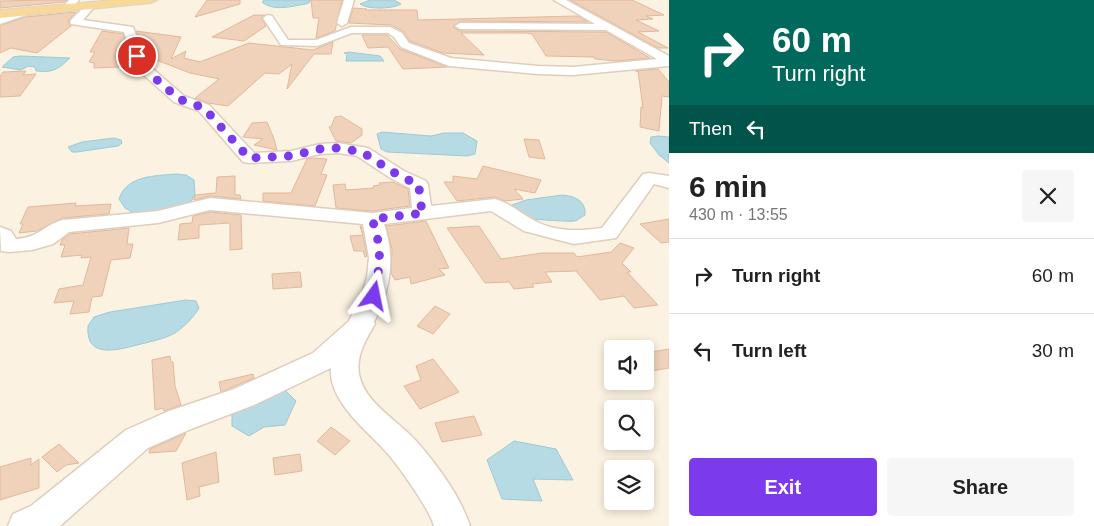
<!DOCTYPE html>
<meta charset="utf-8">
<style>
body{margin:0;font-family:Arial,sans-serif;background:#f6f6f6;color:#222;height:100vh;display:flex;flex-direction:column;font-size:19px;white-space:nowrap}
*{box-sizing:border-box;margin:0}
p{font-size:16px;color:#767676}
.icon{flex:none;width:28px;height:28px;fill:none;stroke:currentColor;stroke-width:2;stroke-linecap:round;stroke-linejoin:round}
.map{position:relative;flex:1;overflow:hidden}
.panel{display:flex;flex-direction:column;background:#fff;width:425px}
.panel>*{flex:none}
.top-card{background:#00695c;color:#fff;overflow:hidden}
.tools{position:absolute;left:604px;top:340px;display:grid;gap:10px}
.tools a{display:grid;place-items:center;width:50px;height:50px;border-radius:5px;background:#fff;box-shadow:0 2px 8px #0003;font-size:25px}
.pin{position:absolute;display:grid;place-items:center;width:42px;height:42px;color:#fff;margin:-21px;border:2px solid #fff;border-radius:50%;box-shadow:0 1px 5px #0007}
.me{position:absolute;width:55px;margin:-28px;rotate:12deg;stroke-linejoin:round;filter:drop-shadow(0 0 4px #0008)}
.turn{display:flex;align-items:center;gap:18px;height:105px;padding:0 20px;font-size:22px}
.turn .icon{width:65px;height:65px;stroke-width:2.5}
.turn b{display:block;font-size:35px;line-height:42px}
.then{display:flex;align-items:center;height:48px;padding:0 20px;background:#0003;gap:10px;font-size:19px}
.round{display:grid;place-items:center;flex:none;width:52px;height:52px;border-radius:5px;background:#f6f6f6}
.headline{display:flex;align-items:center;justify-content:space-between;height:85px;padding:0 20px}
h1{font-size:30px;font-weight:600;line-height:38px}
.cta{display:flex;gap:10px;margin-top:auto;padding:10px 20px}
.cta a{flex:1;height:58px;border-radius:5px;background:#7c3aed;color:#fff;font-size:20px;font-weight:600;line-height:58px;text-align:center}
.cta a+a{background:#f6f6f6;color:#222}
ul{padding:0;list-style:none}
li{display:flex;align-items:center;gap:15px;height:75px;padding:0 20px;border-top:1px solid #e0e0e0}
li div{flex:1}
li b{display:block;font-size:19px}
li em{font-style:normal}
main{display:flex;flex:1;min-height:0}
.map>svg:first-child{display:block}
</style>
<main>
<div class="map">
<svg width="669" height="526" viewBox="0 0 669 526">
<rect width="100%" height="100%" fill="#fbf2e1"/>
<g fill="#b6dbe4" stroke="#9dcad5">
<path d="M264 0H310V2L306 4C292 6 274 12 262 2Z"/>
<path d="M370 0H394L401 4C392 9 369 10 360 4Z"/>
<path d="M349 52 380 56 384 61H346L347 54 344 53Z"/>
<path d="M20 56 70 58C58 69 54 73 36 71L35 67 28 66 21 70 2 67 13 57Z"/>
<path d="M382 132 431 136 444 133H463L477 141 475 154 467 156 387 152 381 149 377 134Z"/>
<path d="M658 136 669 137V163L659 155 650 143 651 137Z"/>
<path d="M114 138 121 140 122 143 118 146 77 152H72L68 147 82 142Z"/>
<path d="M176 174 186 175 194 180 195 194 192 200 183 205 139 216 125 208 119 199C127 175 155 176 176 174Z"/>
<path d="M562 195C574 196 586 200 585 215 581 217 578 220 575 221 571 222 527 219 523 218 519 216 514 211 510 208L512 205 526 200Z"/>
<path d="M186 300 196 301 199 308C193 318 185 326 175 333 164 339 153 341 141 344 121 349 85 361 88 326L94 317 110 312Z"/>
<path d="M284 389 296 401 285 425 264 427 249 436 232 426V413Z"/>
<path d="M514 441 556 449 573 480 533 479 542 501 502 499 487 460Z"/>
</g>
<g fill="#f0d1b9" stroke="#e2b89a">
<path d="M45 0H67L64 2 0 8V1Z"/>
<path d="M207 0H240V4L195 17Z"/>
<path d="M311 0H342L335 31 316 38 319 18H313Z"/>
<path d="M570 0H632L664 15 646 16 653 19 636 20 659 31 638 32 668 48H658Z"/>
<path d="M353 8 367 9 366 10H417L418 20 577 16 588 22 460 21 453 27 460 31 606 32 650 58 616 61 595 59 594 57 546 56 532 34 526 33H461L484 55 443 53 410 41 403 31 391 25 349 23Z"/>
<path d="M76 12 68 21 71 26 37 53 11 48 0 53V27L2 25 25 17Z"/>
<path d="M254 15H265L261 18 266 26 244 41 212 37Z"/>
<path d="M102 31 123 34 131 56 124 57 119 67 94 68V63L89 62 95 52H90Z"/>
<path d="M136 31 181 37 171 59 186 51 184 58 200 62 249 43 313 50 333 42 331 54H314L287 89 292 64 279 74 265 73 228 106 208 103 195 98 219 79 190 73 146 56Z"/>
<path d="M362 35H387L400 49 447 67 403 69 388 47 368 48Z"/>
<path d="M658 69 669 82V97L662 96 659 131 640 127 641 107 643 108 638 71H635Z"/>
<path d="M26 71 23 75 36 74 20 96 0 97V76L3 72Z"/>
<path d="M341 116 362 129V135L351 143 336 141 329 127H331L335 117Z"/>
<path d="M267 122 274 139 277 150 254 145 263 139 243 137 252 123Z"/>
<path d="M524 139 539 140 545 159 529 157Z"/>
<path d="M312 158 327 159 321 174 327 175 315 206 263 201V193H291L307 159Z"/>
<path d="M483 166 541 180 535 193 514 189 523 199 505 201 495 197 457 201 444 182H453V176L477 179Z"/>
<path d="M235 176V195H240L241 199 210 196 194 200 195 195 216 193 217 177Z"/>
<path d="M393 182 408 189 410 206 372 211 336 208 333 185 345 184 346 190 374 188 373 186 380 185 379 183Z"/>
<path d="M76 203 75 206 111 204 109 214 62 218 37 231 19 233 23 224H20L28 207Z"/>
<path d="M210 212 241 215 242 249 230 250V223L199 225V238L178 240 180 224 192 223 193 216Z"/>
<path d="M669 219V242L661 243 640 224Z"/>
<path d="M426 221 449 268 439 269 445 275 411 284 410 277 395 280 391 273 392 249 386 226Z"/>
<path d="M360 226H361L367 256 365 257 363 251H354L350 236 363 235Z"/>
<path d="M479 226 501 259 542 253H574L577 257 611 252 620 243 634 248 622 263 631 272H627L658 305 634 308 624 296 600 300 576 271 545 272 552 282 532 284 534 287 514 289 509 282 485 283 447 228Z"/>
<path d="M129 228 127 244H133L130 258 111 260 102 296 92 297 89 312 70 314 74 301 54 303 59 289 83 285 91 257 81 258 82 255 61 257 65 245H60L62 240 70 234Z"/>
<path d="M300 272 302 287 273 289 272 274Z"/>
<path d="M435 306 450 314 433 334 417 326Z"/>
<path d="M669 349V368L645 372V353Z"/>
<path d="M170 356 171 362H173L175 386 181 405 164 411 163 408 155 410 152 360Z"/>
<path d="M433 359 459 392 420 409 404 386 421 380 416 366Z"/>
<path d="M253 374 254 378 221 392 219 382Z"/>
<path d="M474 416 482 435 442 442 435 423Z"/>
<path d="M331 427 350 441 335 455 317 441Z"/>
<path d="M186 433 176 451 149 453 150 449Z"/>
<path d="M59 444 79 463 66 465 57 472 42 457Z"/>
<path d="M216 452 219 482 199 487 200 496 187 500 182 463Z"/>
<path d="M300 454 302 471 275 475 273 458Z"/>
<path d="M31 458V465L39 459V488L0 500V467Z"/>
</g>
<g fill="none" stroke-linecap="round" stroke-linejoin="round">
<g stroke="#dfcebd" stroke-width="3">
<g id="minor">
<path d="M69 0H79L70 10H64L62 8Z"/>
<path d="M344 0H354L347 23 342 26 337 23Z"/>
<path d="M554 0H566L669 56V66L573 75 538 74 449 66 401 47 394 37 388 33H352L317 46 281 45 263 18 268 15 272 16 288 40H316L351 27H390L402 33 409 43 451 58 538 66 573 67 657 59 606 30 460 29 455 26 460 23 595 24Z"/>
<path d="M90 3 95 6 83 20 133 27 147 64 184 96 209 105 254 153 291 151 320 144 338 143 368 148 404 171 426 181 428 185 431 206 495 199C510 203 523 215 537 222 557 232 580 231 602 228L643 174 649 173 669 176V188L654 184 616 238 574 244 524 231 491 211 384 224C396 259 390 290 374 322L375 324C366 339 356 355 359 374 364 403 399 421 417 442 438 466 460 496 470 526H434C430 510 400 468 389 455 369 432 328 402 331 368L254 405 191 429 148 448 60 526H8L13 514 31 506 126 430 169 411 234 389 313 353 349 321 361 297 367 277 369 258 363 224 210 210 158 223 69 232 53 244 32 250 9 252 1 251 0 227 11 231 16 239C39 238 45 224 63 220L158 211 210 198 372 213 412 208 410 188 392 179 357 156 338 153 320 154 291 161 249 163 243 162 199 111 174 102 137 69 124 32 71 24 70 22 71 20 87 4Z"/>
<path d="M28 8 33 11 32 13 0 24V17Z"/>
</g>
</g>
<g stroke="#dad4d0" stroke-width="2">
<path id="major" d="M113 0H157L151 3 0 18V10Z"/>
</g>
<use href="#minor" fill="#fff" fill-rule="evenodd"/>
<use href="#major" fill="#f9d99a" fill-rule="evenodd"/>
</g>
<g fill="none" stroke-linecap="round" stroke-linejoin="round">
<path stroke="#7c3aed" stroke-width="9" stroke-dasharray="0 16.2" d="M137 56 141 66 179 99 204 108 249 158 291 156 320 149 338 148 362 152 398 175 419 185 420 203 424 213 372 219C383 251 380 264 374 296"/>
</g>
</svg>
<div class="tools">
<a><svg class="icon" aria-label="sound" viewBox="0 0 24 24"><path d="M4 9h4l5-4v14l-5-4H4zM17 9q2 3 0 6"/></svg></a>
<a><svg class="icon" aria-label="search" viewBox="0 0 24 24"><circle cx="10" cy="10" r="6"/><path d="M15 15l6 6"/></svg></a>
<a><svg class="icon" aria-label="layers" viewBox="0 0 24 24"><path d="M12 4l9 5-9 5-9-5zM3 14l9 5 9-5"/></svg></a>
</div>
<div class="pin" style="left:137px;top:56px;background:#d93025"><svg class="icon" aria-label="arrive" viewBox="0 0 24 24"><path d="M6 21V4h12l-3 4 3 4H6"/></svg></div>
<svg class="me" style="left:374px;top:296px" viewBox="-20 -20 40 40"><path d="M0-17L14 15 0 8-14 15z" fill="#7c3aed" stroke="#fff" stroke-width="4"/></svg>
</div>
<section class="panel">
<div class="top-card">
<div class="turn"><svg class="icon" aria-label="right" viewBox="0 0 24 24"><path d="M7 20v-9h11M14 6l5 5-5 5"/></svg><div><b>60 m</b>Turn right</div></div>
<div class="then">Then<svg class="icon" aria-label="left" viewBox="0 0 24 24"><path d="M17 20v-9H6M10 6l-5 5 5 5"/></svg></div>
</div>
<div class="headline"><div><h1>6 min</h1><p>430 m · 13:55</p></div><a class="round"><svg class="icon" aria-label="close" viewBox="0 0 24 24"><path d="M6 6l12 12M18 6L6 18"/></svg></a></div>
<ul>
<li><svg class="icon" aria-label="right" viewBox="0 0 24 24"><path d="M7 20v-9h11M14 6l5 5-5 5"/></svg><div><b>Turn right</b></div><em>60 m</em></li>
<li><svg class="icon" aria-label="left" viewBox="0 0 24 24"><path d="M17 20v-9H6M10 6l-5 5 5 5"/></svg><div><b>Turn left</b></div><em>30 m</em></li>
</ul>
<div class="cta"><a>Exit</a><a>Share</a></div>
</section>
</main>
